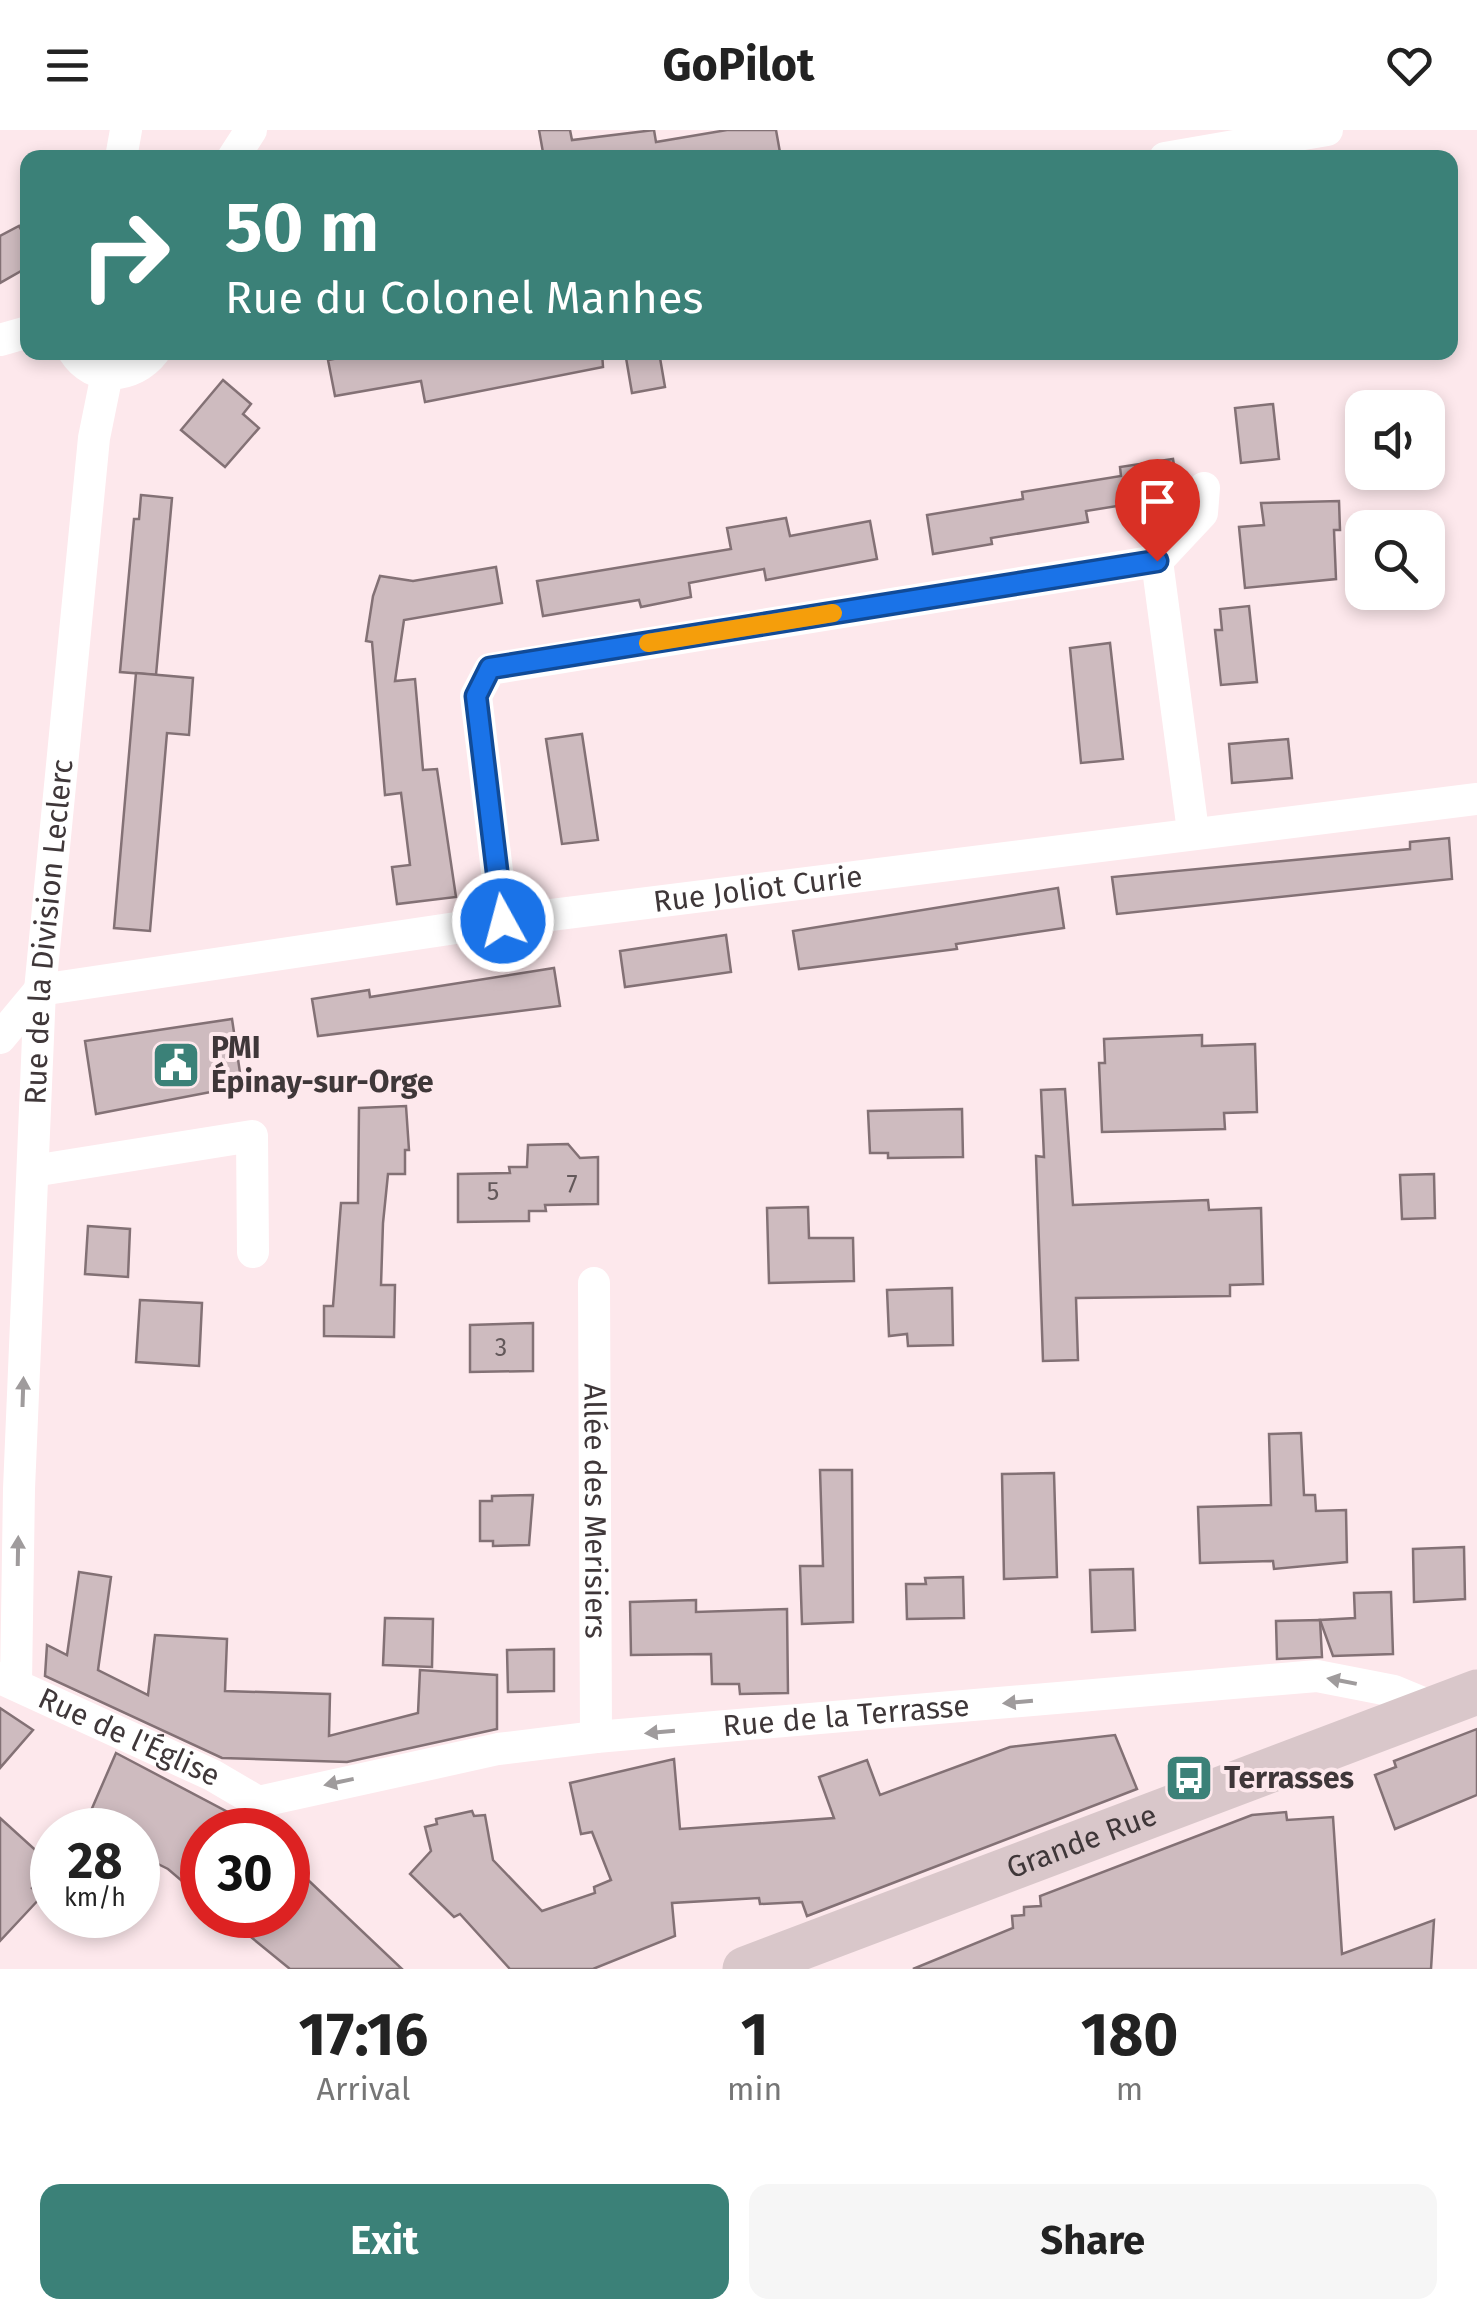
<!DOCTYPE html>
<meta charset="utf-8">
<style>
body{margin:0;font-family:"Fira Sans",sans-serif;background:#f6f6f6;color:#222;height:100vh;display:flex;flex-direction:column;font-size:38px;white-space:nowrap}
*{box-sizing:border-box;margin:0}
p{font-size:32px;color:#767676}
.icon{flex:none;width:55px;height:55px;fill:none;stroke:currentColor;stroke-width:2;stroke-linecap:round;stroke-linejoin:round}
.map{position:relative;height:1839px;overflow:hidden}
.side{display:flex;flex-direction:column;background:#fff;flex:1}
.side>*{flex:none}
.hud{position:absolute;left:20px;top:20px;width:1438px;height:210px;border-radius:20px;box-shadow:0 5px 15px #0003;background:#3b8178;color:#fff;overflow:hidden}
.buttons{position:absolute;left:1345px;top:260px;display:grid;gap:20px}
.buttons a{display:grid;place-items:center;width:100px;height:100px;border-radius:20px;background:#fff;box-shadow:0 5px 15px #0003;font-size:50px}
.speed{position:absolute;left:30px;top:1678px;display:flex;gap:20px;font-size:50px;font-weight:700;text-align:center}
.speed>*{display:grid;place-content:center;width:130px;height:130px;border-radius:50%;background:#fff;box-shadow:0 5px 15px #0003;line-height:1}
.speed small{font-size:25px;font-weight:400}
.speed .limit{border:15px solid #d22;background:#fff;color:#111}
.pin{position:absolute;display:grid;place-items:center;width:85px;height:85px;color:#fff;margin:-102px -42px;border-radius:50% 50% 50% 0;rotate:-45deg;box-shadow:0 0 10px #0007}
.pin .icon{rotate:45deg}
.me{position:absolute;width:110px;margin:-55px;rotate:353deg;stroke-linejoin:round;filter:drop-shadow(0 0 8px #0008)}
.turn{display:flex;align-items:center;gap:35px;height:210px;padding:0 40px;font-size:45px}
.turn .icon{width:130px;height:130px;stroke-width:2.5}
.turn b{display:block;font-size:70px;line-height:85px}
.eta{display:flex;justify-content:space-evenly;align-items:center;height:170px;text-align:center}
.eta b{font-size:60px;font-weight:700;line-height:70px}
.cta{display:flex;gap:20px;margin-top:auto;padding:20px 40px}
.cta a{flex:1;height:115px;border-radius:20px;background:#3b8178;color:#fff;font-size:40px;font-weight:700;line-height:115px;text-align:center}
.cta a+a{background:#f6f6f6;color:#222}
header{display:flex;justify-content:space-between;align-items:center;height:130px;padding:0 40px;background:#fff;font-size:45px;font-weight:700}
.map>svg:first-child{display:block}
</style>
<header><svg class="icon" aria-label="menu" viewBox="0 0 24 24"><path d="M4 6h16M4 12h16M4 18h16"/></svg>GoPilot<svg class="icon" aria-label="heart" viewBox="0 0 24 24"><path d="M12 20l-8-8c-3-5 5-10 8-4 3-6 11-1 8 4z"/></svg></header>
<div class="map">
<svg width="1477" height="1839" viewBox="0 0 1477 1839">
<rect width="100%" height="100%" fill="#fde8ec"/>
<g fill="#cebbbf" stroke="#837175" stroke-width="2.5">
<path d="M539 0H570L572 10 654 0 656 12 727 0H776L781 28H544Z"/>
<path d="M19 96 28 111V137L0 153V106Z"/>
<path d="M371 222H602L603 237 425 272 421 251 335 266 328 230Z"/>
<path d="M625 222H659L665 257 632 263Z"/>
<path d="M223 250 251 274 243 284 259 298 225 337 181 300Z"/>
<path d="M1273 274 1279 329 1241 333 1235 278Z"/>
<path d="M1173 329 1179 366 1086 381 1088 392 991 408 992 414 933 424 927 385 1023 369 1022 362 1121 346 1120 337Z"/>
<path d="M141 365 172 368 156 545 120 542 134 389H139Z"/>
<path d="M1339 371 1340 400H1334L1336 449 1245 458 1239 397 1264 395 1261 373Z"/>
<path d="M786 388 790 406 870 391 877 429 766 450 764 439 689 453 691 467 641 477 639 470 543 486 537 451 731 419 727 398Z"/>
<path d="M496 437 502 473 404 490 395 551 415 549 423 640 437 639 456 767 397 774 392 737 410 735 401 663 385 665 372 512 366 511 373 466 380 446 413 451Z"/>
<path d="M1249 476 1257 552 1221 555 1215 500H1222L1220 479Z"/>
<path d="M1110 513 1123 629 1081 633 1070 518Z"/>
<path d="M136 543 193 548 189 605 167 603 150 801 114 798Z"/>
<path d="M582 604 598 710 562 714 546 609Z"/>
<path d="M1288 609 1292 648 1232 653 1229 614Z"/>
<path d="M1449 708 1452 749 1117 784 1112 747 1410 719V712Z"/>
<path d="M1058 758 1064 798 956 814 957 819 799 839 793 801Z"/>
<path d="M726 805 731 842 625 857 620 821Z"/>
<path d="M554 838 560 876 318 906 312 869 369 860 370 867Z"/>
<path d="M232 889 242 956 96 984 85 911Z"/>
<path d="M1202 905V916L1255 914 1257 982 1224 983 1225 999 1102 1002 1099 933H1105L1104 909Z"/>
<path d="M1065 959 1073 1075 1208 1070 1209 1080 1261 1078 1263 1154 1230 1155V1166L1076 1168 1078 1230 1043 1231 1036 1026 1044 1027 1041 960Z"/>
<path d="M406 976 409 1020H405V1044H388L383 1093 381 1155H395L394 1207 324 1206V1176H333L341 1073H358L359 978Z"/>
<path d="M962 979 963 1027 888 1028V1023H870L868 981Z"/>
<path d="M568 1014 580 1028 598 1027V1074L545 1075 546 1081H529V1091L458 1092V1044L510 1043 509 1037H527L528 1015Z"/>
<path d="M1434 1044 1435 1088 1402 1089 1400 1045Z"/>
<path d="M808 1077 809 1108H853L854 1151 769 1153 767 1078Z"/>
<path d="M88 1096 130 1099 128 1147 85 1144Z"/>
<path d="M952 1158 953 1215 908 1216 907 1204 889 1206 887 1160Z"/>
<path d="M140 1170 202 1173 199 1236 136 1232Z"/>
<path d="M533 1193V1241L470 1242V1195Z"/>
<path d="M1301 1303 1304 1365H1315L1316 1381 1346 1380 1347 1432 1274 1439 1273 1431 1200 1433 1198 1377 1271 1375 1269 1304Z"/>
<path d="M820 1340H852L853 1492 802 1494 800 1436H823Z"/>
<path d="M1054 1343 1057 1447 1004 1449 1002 1344Z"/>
<path d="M533 1365 529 1415 493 1416V1411H480V1371H492V1366Z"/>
<path d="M1464 1417 1465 1469 1414 1472 1413 1419Z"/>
<path d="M1133 1439 1135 1500 1092 1502 1090 1440Z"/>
<path d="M79 1442 111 1447 98 1540 148 1565 155 1505 227 1509 225 1561 330 1564 329 1606 418 1583 420 1540 497 1545V1599L347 1632 222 1628 45 1546 47 1515 67 1525Z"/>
<path d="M963 1447 964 1488 907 1489 906 1454H926L925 1448Z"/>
<path d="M1391 1462 1393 1524 1333 1526 1320 1490 1355 1488 1354 1463Z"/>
<path d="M696 1470V1482L787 1479 788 1563 740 1564 739 1554H712L711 1524 631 1525 630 1472Z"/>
<path d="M385 1488 433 1489 432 1537 383 1535Z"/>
<path d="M1320 1490 1322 1527 1277 1529 1276 1491Z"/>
<path d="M554 1519V1561L508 1562 507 1520Z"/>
<path d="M0 1578 33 1600 0 1638Z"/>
<path d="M1477 1599V1665L1395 1699 1375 1645 1396 1637 1394 1631Z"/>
<path d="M1115 1605 1137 1659 807 1786 802 1772 760 1774 759 1768 672 1773 675 1806 593 1839H510L460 1784 454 1787 410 1744 431 1721 425 1697 437 1694 436 1689 472 1681 474 1686 485 1685 493 1730 542 1781 595 1763 594 1757 611 1750 592 1702 581 1704 570 1653 674 1629 680 1699 834 1688 819 1647 867 1630 880 1665 1010 1617Z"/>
<path d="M116 1623 262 1700H202V1768L168 1739 138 1724V1700H110L104 1690 90 1683Z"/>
<path d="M1286 1682 1287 1690 1333 1687 1342 1824 1434 1790 1431 1839H913L1013 1798 1012 1786 1024 1785V1777L1041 1776 1040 1766 1252 1685Z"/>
<path d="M0 1688 52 1735 32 1758 42 1766 0 1811Z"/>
<path d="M288 1731 402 1839H290L224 1785H288Z"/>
</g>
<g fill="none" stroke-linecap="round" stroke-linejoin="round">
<g stroke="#fff" stroke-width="32">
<path d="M121 28 126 0"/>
<path d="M233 28 251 0"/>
<path d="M1165 28 1327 0"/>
<path d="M0 210 28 202"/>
<path d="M74 222C93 252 133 249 154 222"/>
<path d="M1157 431 1202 383 1204 358"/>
<path d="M503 791 476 566 490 539 1157 431 1193 701"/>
<path id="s1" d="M40 860 503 791 1477 669"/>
<path d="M0 908 40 860"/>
<path d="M33 1041 252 1006 253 1122"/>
<path id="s2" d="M594 1153 596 1607"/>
<path id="s3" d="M0 1548 212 1645 258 1672 498 1619 596 1607 1317 1546 1394 1561 1435 1578"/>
<path id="s4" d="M16 1553 19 1359 40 860 94 308 107 244"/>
</g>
<path stroke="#d9c7ca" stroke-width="45" id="s5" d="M745 1839 1477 1562"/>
</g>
<defs><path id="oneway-solid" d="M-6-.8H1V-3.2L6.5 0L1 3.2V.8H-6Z" transform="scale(2.5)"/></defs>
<g fill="#9f9b9c">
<use href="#oneway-solid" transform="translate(23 1262) rotate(-88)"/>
<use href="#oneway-solid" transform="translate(18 1421) rotate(-89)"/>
<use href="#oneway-solid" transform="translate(1342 1551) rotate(-169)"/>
<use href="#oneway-solid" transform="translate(1018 1572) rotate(175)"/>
<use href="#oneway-solid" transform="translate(660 1602) rotate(175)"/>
<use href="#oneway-solid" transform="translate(339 1652) rotate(168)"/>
</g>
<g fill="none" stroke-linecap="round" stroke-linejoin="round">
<g stroke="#114b97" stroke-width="25">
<path id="route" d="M503 791 476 566 490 538 1157 431"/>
</g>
<use href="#route" stroke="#1a73e8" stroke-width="18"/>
<path stroke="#f59e0b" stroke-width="18" d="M648 513 833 483"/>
</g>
<defs>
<g id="civic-square" transform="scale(2.5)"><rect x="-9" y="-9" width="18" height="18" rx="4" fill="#3b8178" stroke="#fde8ec"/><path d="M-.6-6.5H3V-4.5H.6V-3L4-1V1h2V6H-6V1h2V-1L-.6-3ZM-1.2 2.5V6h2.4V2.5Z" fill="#fff"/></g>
<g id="bus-square" transform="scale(2.5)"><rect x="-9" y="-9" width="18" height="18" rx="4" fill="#3b8178" stroke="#fde8ec"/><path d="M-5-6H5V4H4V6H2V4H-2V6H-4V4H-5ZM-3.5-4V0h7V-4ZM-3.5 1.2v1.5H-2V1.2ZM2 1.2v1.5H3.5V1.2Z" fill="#fff"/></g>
</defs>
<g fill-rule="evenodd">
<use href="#civic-square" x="176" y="935"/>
<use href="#bus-square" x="1189" y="1648"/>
</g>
<g text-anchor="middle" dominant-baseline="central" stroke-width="8" stroke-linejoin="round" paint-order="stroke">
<g font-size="25" fill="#63585a">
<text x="572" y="1054">7</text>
<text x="493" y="1062">5</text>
<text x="501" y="1218">3</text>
</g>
<g font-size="30" fill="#3f3739" stroke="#fde8ec">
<text stroke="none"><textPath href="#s1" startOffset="725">Rue Joliot Curie</textPath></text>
<text stroke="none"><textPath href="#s4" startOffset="752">Rue de la Division Leclerc</textPath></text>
<text stroke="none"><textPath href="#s2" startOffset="228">Allée des Merisiers</textPath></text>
<text stroke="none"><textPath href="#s3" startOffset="882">Rue de la Terrasse</textPath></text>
<text stroke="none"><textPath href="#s3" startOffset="142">Rue de l'Église</textPath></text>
<text stroke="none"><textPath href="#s5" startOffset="360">Grande Rue</textPath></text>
</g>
<g font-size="30" font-weight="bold" fill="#3f3739" stroke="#fde8ec" text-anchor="start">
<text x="211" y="918">PMI<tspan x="211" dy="34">Épinay-sur-Orge</tspan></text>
<text x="1224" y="1648">Terrasses</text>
</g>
</g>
</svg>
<div class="buttons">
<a><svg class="icon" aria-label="sound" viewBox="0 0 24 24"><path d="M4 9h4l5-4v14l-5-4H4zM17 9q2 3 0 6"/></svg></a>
<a><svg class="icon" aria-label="search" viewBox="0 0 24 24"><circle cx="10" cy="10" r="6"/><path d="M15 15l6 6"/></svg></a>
</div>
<div class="speed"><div>28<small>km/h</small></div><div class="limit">30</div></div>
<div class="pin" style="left:1157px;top:431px;background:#d93025"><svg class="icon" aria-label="arrive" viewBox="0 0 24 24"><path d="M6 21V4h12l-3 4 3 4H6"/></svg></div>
<svg class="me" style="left:503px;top:791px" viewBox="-20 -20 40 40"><circle r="17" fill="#1a73e8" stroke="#fff" stroke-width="3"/><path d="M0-11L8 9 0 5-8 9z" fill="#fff"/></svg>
<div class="hud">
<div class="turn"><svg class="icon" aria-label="right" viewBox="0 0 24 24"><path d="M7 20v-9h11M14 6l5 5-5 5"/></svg><div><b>50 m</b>Rue du Colonel Manhes</div></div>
</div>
</div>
<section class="side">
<div class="eta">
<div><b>17:16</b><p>Arrival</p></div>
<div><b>1</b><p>min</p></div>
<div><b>180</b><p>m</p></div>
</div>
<div class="cta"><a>Exit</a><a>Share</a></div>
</section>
